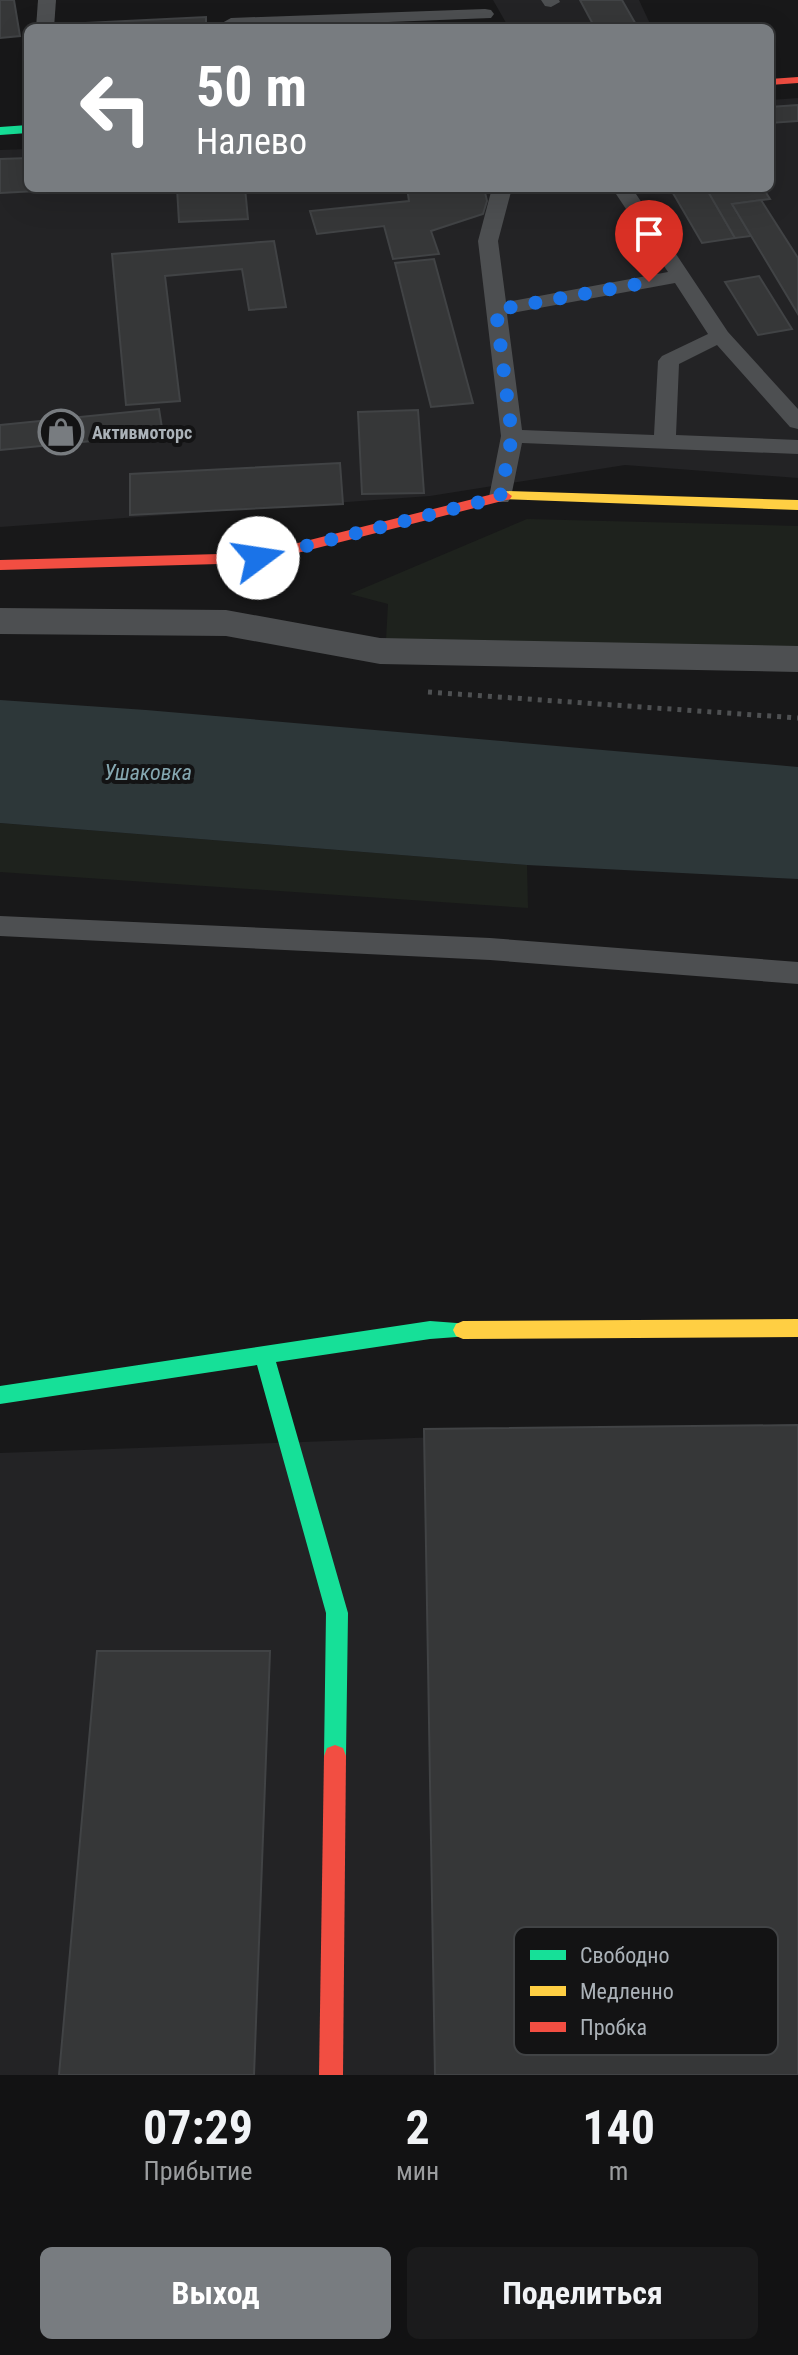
<!DOCTYPE html>
<html lang="ru">
<meta charset="utf-8">
<style>
body{margin:0;font-family:"Roboto Condensed",sans-serif;background:#1b1b1c;color:#f1f3f6;height:100vh;display:flex;flex-direction:column;font-size:30px;white-space:nowrap}
*{box-sizing:border-box;margin:0}
p{font-size:26px;color:#9c9ea0}
.icon{flex:none;width:44px;height:44px;fill:none;stroke:currentColor;stroke-width:2;stroke-linecap:round;stroke-linejoin:round}
.map{position:relative;height:2075px;overflow:hidden}
.panel{display:flex;flex-direction:column;background:#121213;flex:1}
.panel>*{flex:none}
.guide{position:absolute;left:24px;top:24px;width:750px;height:168px;border-radius:12px;box-shadow:0 8px 32px #0002,0 0 0 2px #313233;background:#787c80;color:#fff;overflow:hidden}
.pin{position:absolute;display:grid;place-items:center;width:68px;height:68px;color:#fff;margin:-82px -34px;border-radius:50% 50% 50% 0;rotate:-45deg;box-shadow:0 0 8px #0007}
.pin .icon{rotate:45deg}
.me{position:absolute;width:88px;margin:-44px;rotate:76deg;stroke-linejoin:round;filter:drop-shadow(0 0 6px #0008)}
.turn{display:flex;align-items:center;gap:28px;height:168px;padding:0 40px;font-size:36px}
.turn .icon{width:104px;height:104px;stroke-width:2.5}
.turn b{display:block;font-size:56px;line-height:68px}
.eta{display:flex;justify-content:space-evenly;align-items:center;height:136px;text-align:center}
.eta b{font-size:48px;font-weight:700;line-height:56px}
.primary-button{display:flex;gap:16px;margin-top:auto;padding:16px 40px}
.primary-button a{flex:1;height:92px;border-radius:12px;background:#787c80;color:#fff;font-size:32px;font-weight:700;line-height:92px;text-align:center}
.primary-button a+a{background:#1b1b1c;color:#f1f3f6}
.map>svg:first-child{display:block}
</style>
<div class="map">
<svg width="798" height="2075" viewBox="0 0 798 2075">
<rect width="100%" height="100%" fill="#181819"/>
<g fill="#232325">
<path d="M493 0H639L652 28H509Z"/>
<path d="M798 98V478L625 465 430 496 0 527V150L28 149V188H770V100Z"/>
<path d="M798 1424V2075H0V1453Z"/>
</g>
<g fill="#1e221d">
<path d="M527 519 798 526V666L385 658 388 604 350 594Z"/>
<path d="M0 823 527 865 528 908 0 872Z"/>
</g>
<path fill="#2d3739" d="M0 700 146 710 798 767V879L527 865 0 823Z"/>
<g fill="#363738" stroke="#414345" stroke-width="2">
<path d="M0 0H14L20 36 0 38Z"/>
<path d="M580 0H622L638 28H595Z"/>
<path d="M206 17V28H86V23Z"/>
<path d="M798 105V121L770 123V107Z"/>
<path d="M28 158V188H93L0 193V159Z"/>
<path d="M177 188H245L248 219 179 222Z"/>
<path d="M407 188H484L487 201 483 214 431 231 439 254 393 259 384 226 317 234 310 211 409 201Z"/>
<path d="M670 188H706L735 238 702 243Z"/>
<path d="M706 188H763L770 199 732 204 751 236 735 238Z"/>
<path d="M761 200 798 258V314L732 204Z"/>
<path d="M274 241 286 307 249 310 242 269 165 276 180 401 126 405 112 254Z"/>
<path d="M434 259 473 403 431 407 395 263Z"/>
<path d="M759 276 792 329 758 335 725 282Z"/>
<path d="M159 409 163 434 0 450V425Z"/>
<path d="M418 410 424 493 362 494 358 412Z"/>
<path d="M340 463 343 504 130 515V474Z"/>
<path d="M798 1425V2075H435L424 1429Z"/>
<path d="M97 1651H270L254 2075H59Z"/>
</g>
<g fill="none" stroke-linecap="round" stroke-linejoin="round">
<path stroke="#4e5052" stroke-width="5" stroke-dasharray="4 6" stroke-linecap="butt" d="M428 692 798 718"/>
<g fill="#4d4f51" fill-rule="evenodd">
<path d="M38 0H56L54 28H36Z"/>
<path d="M541 0H559L560 2 551 7 545 6Z"/>
<path d="M485 9 491 10 494 14 491 18 238 28 225 27 222 23 231 18Z"/>
<path d="M492 188H512L498 241 506 302 668 272 612 188H632L728 332 798 409V429L790 427 717 345 679 364 676 435 798 440V454L522 443 511 497 508 502H492L489 497 501 436 478 241ZM675 283 708 334 662 356 658 361 654 435 522 430 507 314Z"/>
<path d="M0 916 490 938 798 962V984L490 960 0 936Z"/>
</g>
<path fill="#4d4f51" fill-rule="evenodd" d="M0 608 226 610 380 638 798 646V672L380 664 226 636 0 634Z"/>
<g fill="#16e098" fill-rule="evenodd">
<path d="M28 125V133L0 135V127Z"/>
<path d="M430 1321 470 1324 473 1330 470 1336 430 1339 276 1362 348 1613 346 1756 343 1764 335 1767 327 1764 324 1756 326 1613 257 1365 0 1404V1386Z"/>
</g>
<g fill="#ffcf43" fill-rule="evenodd">
<path d="M505 491 798 500V510L500 499 498 496Z"/>
<path d="M798 1319V1337L463 1339 456 1336 453 1330 456 1324 463 1321Z"/>
</g>
<g fill="#f24e42" fill-rule="evenodd">
<path d="M798 77V83L770 85V79Z"/>
<path d="M505 491 512 496 510 499 258 563 0 570V560L258 553Z"/>
<path d="M335 1745 343 1748 346 1756 343 2075H319L324 1756 327 1748Z"/>
</g>
</g>
<g fill="none" stroke-linecap="round" stroke-linejoin="round">
<path stroke="#1a73e8" stroke-width="14" stroke-dasharray="0 25.2" d="M258 558 500 497 512 436 496 310 649 282"/>
</g>
<defs>
<g id="shop-ring" transform="scale(2.3)"><circle r="9.5" fill="#131314" stroke="#787c80" stroke-width="1.5"/><path d="M-5-2.5h2.3a2.7 3.5 0 0 1 5.4 0H5L5.5 6h-11ZM-1.5-2.5h3a1.5 2.3 0 0 0-3 0Z" fill="#787c80"/></g>
</defs>
<g fill-rule="evenodd">
<use href="#shop-ring" x="61" y="432"/>
</g>
<g text-anchor="middle" dominant-baseline="central" stroke-width="8" stroke-linejoin="round" paint-order="stroke">
<g font-size="18" font-weight="bold" fill="#abb2b8" stroke="#131314" text-anchor="start">
<text x="92" y="432">Активмоторс</text>
</g>
<g font-size="22" font-style="italic" fill="#85a7b0" stroke="#131314">
<text x="148" y="772">Ушаковка</text>
</g>
</g>
<rect x="514" y="1927" width="264" height="128" rx="12" fill="#131314" stroke="#414345" stroke-width="2"/>
<rect x="530" y="1950" width="36" height="10" fill="#16e098"/>
<rect x="530" y="1986" width="36" height="10" fill="#ffcf43"/>
<rect x="530" y="2022" width="36" height="10" fill="#f24e42"/>
<g font-size="22" fill="#abb2b8">
<text x="580" y="1963">Свободно</text>
<text x="580" y="1999">Медленно</text>
<text x="580" y="2035">Пробка</text>
</g>
</svg>
<div class="pin" style="left:649px;top:282px;background:#d93025"><svg class="icon" aria-label="arrive" viewBox="0 0 24 24"><path d="M6 21V4h12l-3 4 3 4H6"/></svg></div>
<svg class="me" style="left:258px;top:558px" viewBox="-20 -20 40 40"><circle r="19" fill="#fff"/><path d="M0-13L10 11 0 6-10 11z" fill="#1a73e8"/></svg>
<div class="guide">
<div class="turn"><svg class="icon" aria-label="left" viewBox="0 0 24 24"><path d="M17 20v-9H6M10 6l-5 5 5 5"/></svg><div><b>50 m</b>Налево</div></div>
</div>
</div>
<section class="panel">
<div class="eta">
<div><b>07:29</b><p>Прибытие</p></div>
<div><b>2</b><p>мин</p></div>
<div><b>140</b><p>m</p></div>
</div>
<div class="primary-button"><a>Выход</a><a>Поделиться</a></div>
</section>
